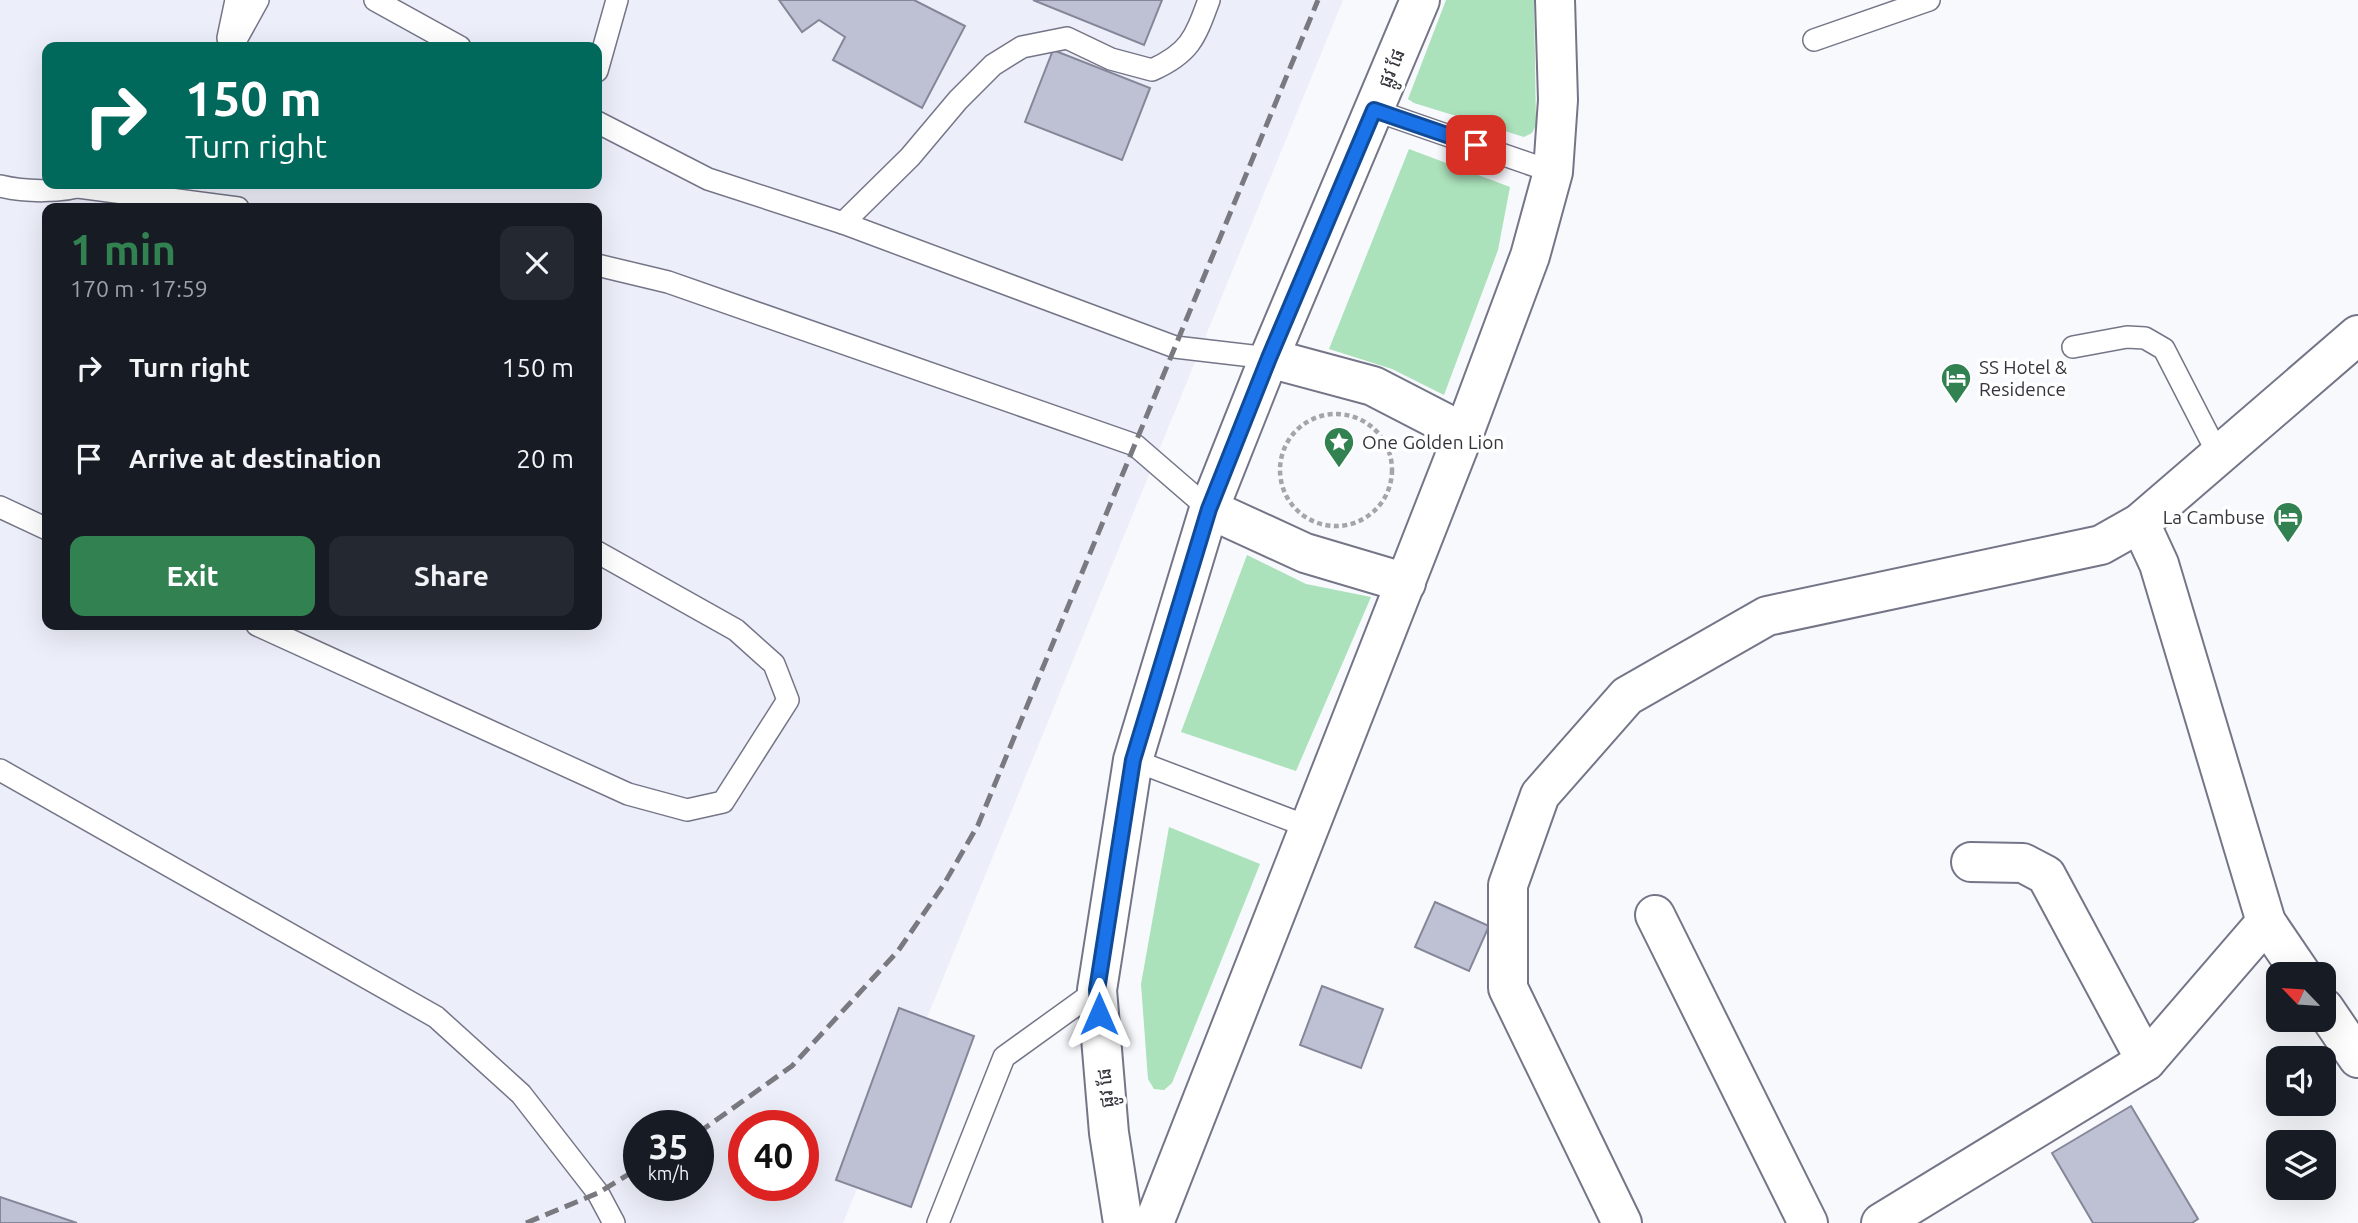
<!DOCTYPE html>
<meta charset="utf-8">
<style>
body{margin:0;font-family:Ubuntu,"Noto Sans Khmer",sans-serif;background:#242831;color:#f1f3f6;height:100vh;display:flex;flex-direction:column;font-size:26px;white-space:nowrap}
*{box-sizing:border-box;margin:0}
p{font-size:23px;color:#9ea1a6}
.icon{flex:none;width:38px;height:38px;fill:none;stroke:currentColor;stroke-width:2;stroke-linecap:round;stroke-linejoin:round}
.map{position:relative;flex:1;overflow:hidden}
.side{position:absolute;left:42px;top:203px;width:560px;height:427px;display:flex;flex-direction:column;background:#171b24;border-radius:14px;box-shadow:0 7px 28px #0002}
.side>*{flex:none}
.hud{position:absolute;left:42px;top:42px;width:560px;height:147px;border-radius:14px;box-shadow:0 7px 28px #0002;background:#00695c;color:#fff;overflow:hidden}
.needle{width:46px;rotate:295deg}
.tools{position:absolute;left:2266px;top:962px;display:grid;gap:14px}
.tools a{display:grid;place-items:center;width:70px;height:70px;border-radius:14px;background:#171b24;box-shadow:0 7px 28px #0002;font-size:35px}
.speed{position:absolute;left:623px;top:1110px;display:flex;gap:14px;font-size:35px;font-weight:700;text-align:center}
.speed>*{display:grid;place-content:center;width:91px;height:91px;border-radius:50%;background:#171b24;box-shadow:0 7px 28px #0002;line-height:1}
.speed small{font-size:18px;font-weight:400}
.speed .limit{border:10px solid #d22;background:#fff;color:#111}
.pin{position:absolute;display:grid;place-items:center;width:60px;height:60px;color:#fff;margin:-30px;border-radius:14px;box-shadow:0 4px 10px #0006}
.me{position:absolute;width:77px;margin:-38px;rotate:0deg;stroke-linejoin:round;filter:drop-shadow(0 0 5px #0008)}
.turn{display:flex;align-items:center;gap:24px;height:147px;padding:0 28px;font-size:32px}
.turn .icon{width:91px;height:91px;stroke-width:2.5}
.turn b{display:block;font-size:49px;line-height:60px}
.round{display:grid;place-items:center;flex:none;width:74px;height:74px;border-radius:14px;background:#242831}
.overview{display:flex;align-items:center;justify-content:space-between;height:119px;padding:0 28px}
h1{font-size:42px;font-weight:600;line-height:52px;color:#328151}
.cta{display:flex;gap:14px;margin-top:auto;padding:14px 28px}
.cta a{flex:1;height:80px;border-radius:14px;background:#328151;color:#fff;font-size:28px;font-weight:600;line-height:80px;text-align:center}
.cta a+a{background:#242831;color:#f1f3f6}
ul{padding:0;list-style:none}
li{display:flex;align-items:center;gap:21px;height:91px;padding:0 28px}
li div{flex:1}
li b{display:block;font-size:26px}
li em{font-style:normal}
.map>svg:first-child{display:block}
</style>
<div class="map">
<svg width="2358" height="1223" viewBox="0 0 2358 1223">
<rect width="100%" height="100%" fill="#f8f9fd"/>
<path fill="#eceef9" fill-rule="evenodd" d="M0 0H1343L843 1223H0ZM47 47H597V184H47ZM47 208H597V625H47ZM639 1125H698V1185H639ZM744 1125H803V1185H744Z"/>
<g fill="#abe1bb">
<path d="M1446 0H1534L1536 125 1532 133 1524 137 1414 103 1408 99Z"/>
<path d="M1409 149 1510 187 1498 250 1444 395 1392 369 1329 349Z"/>
<path d="M1247 555 1306 584 1371 597 1296 771 1181 732Z"/>
<path d="M1169 827 1260 864 1172 1083 1164 1090 1154 1089 1148 1079 1141 984Z"/>
</g>
<g fill="#bec1d4" stroke="#858799" stroke-width="2">
<path d="M779 0H914L965 26 922 108 833 60 845 37 819 20 802 32Z"/>
<path d="M1033 0H1162L1144 45Z"/>
<path d="M1053 50 1150 88 1122 160 1025 122Z"/>
<path d="M1435 902 1489 926 1469 971 1415 947Z"/>
<path d="M1322 986 1383 1009 1361 1068 1300 1045Z"/>
<path d="M899 1008 974 1036 911 1207 836 1180Z"/>
<path d="M2131 1106 2198 1219 2192 1223H2093L2052 1153Z"/>
<path d="M0 1197 77 1223H0Z"/>
</g>
<g fill="none" stroke-linecap="round" stroke-linejoin="round">
<g stroke="#747688" stroke-width="24">
<g id="service">
<path d="M375 0 460 47"/>
<path d="M228 38 236 0"/>
<path d="M1814 40 1929 0"/>
<path d="M232 47 258 0"/>
<path d="M597 71 617 0"/>
<path d="M1374 110 1553 172"/>
<path d="M597 122 708 179 843 223 1175 347 1269 358"/>
<path d="M0 186C24 192 63 193 87 184"/>
<path d="M78 187 238 208"/>
<path d="M843 223 910 157 958 100 993 65 1022 47 1067 38 1111 59 1152 70C1190 53 1195 38 1209 0"/>
<path d="M597 265 668 282 1135 445 1209 509"/>
<path d="M2073 347 2127 337 2145 338 2164 349 2219 456"/>
<path d="M0 507 47 529"/>
<path d="M257 625 628 794 687 810 723 802 788 700 774 664 736 630 597 552"/>
<path d="M1133 760 1309 827"/>
<path d="M0 770 436 1017 521 1094 598 1193 614 1223"/>
<path d="M938 1223 1004 1057 1097 990"/>
</g>
</g>
<g stroke="#747688" stroke-width="42">
<g id="minor">
<path d="M1269 358 1373 386 1464 433"/>
<path d="M1209 509 1305 553 1406 583"/>
<path d="M1971 862 2023 863 2046 875 2146 1061"/>
<path d="M1655 915 1808 1223"/>
<path d="M2266 922 2302 975"/>
<path d="M2324 1008 2358 1058"/>
<path d="M1154 1223 1464 433 1530 256 1553 172 1558 100 1555 0"/>
<path d="M1622 1223 1508 988V885L1540 795 1627 696 1767 616 2101 545 2140 523 2358 335"/>
<path d="M1881 1223 2146 1061 2266 922 2159 564 2140 523"/>
</g>
</g>
<g stroke="#747688" stroke-width="42">
<path id="tertiary" d="M1123 1223 1109 1133 1097 990 1133 760 1209 509 1269 358 1420 0"/>
</g>
<circle stroke="#a4a4aa" stroke-width="4.5" stroke-dasharray="5 3.5" stroke-linecap="butt" cx="1336" cy="470" r="56"/>
<use href="#service" stroke="#fff" stroke-width="21"/>
<use href="#minor" stroke="#fff" stroke-width="38"/>
<use href="#tertiary" stroke="#fff" stroke-width="38"/>
<g stroke="#797980" stroke-width="5" stroke-dasharray="14 7" stroke-linecap="butt">
<path d="M698 1133 792 1066 898 951 944 884 978 825 1318 0"/>
<path d="M526 1223 598 1193 639 1168"/>
</g>
</g>
<g fill="none" stroke-linecap="round" stroke-linejoin="round">
<g stroke="#114b97" stroke-width="18">
<path id="route" d="M1099 1014 1097 990 1133 760 1209 509 1269 358 1374 110 1476 145"/>
</g>
<use href="#route" stroke="#1a73e8" stroke-width="12"/>
</g>
<defs>
<g id="hotel-pin" transform="scale(1.575)"><path d="M0 17L-7.5 6A9.5 9.5 0 1 1 7.5 6Z" fill="#328151" stroke="#fff"/><path d="M-6-4.5h1.5V1H6V5H4.5V3h-9V5H-6ZM-4 0a1.8 1.8 0 1 1 3.6 0ZM.5 0V-2.5h3Q6-2.5 6 0Z" fill="#fff"/></g>
<g id="sight-pin" transform="scale(1.575)"><path d="M0 17L-7.5 6A9.5 9.5 0 1 1 7.5 6Z" fill="#328151" stroke="#fff"/><path d="M0-6L1.8-2.2L6-1.7L2.9 1.2L3.7 5.4L0 3.3L-3.7 5.4L-2.9 1.2L-6-1.7L-1.8-2.2Z" fill="#fff"/></g>
</defs>
<g fill-rule="evenodd">
<use href="#hotel-pin" x="1956" y="378"/>
<use href="#sight-pin" x="1339" y="442"/>
<use href="#hotel-pin" x="2288" y="517"/>
</g>
<g text-anchor="middle" dominant-baseline="central" stroke-width="7" stroke-linejoin="round" paint-order="stroke">
<g font-size="19" fill="#34343c" stroke="#fff">
<text transform="translate(1391 68) rotate(-67)">ផ្លូវ ផែ</text>
<text transform="translate(1105 1088) rotate(-95)">ផ្លូវ ផែ</text>
</g>
<g font-size="19" fill="#34343c" stroke="#fff" text-anchor="start">
<text x="1979" y="367">SS Hotel &amp;<tspan x="1979" dy="22">Residence</tspan></text>
<text x="1362" y="442">One Golden Lion</text>
<text x="2265" y="517" text-anchor="end">La Cambuse</text>
</g>
</g>
</svg>
<div class="tools">
<a><svg class="needle" viewBox="-14 -14 28 28"><path d="M0-13l5 13h-10z" fill="#e53935"/><path d="M0 13l5-13h-10z" fill="#9ea1a6"/></svg></a>
<a><svg class="icon" aria-label="sound" viewBox="0 0 24 24"><path d="M4 9h4l5-4v14l-5-4H4zM17 9q2 3 0 6"/></svg></a>
<a><svg class="icon" aria-label="layers" viewBox="0 0 24 24"><path d="M12 4l9 5-9 5-9-5zM3 14l9 5 9-5"/></svg></a>
</div>
<div class="speed"><div>35<small>km/h</small></div><div class="limit">40</div></div>
<div class="pin" style="left:1476px;top:145px;background:#d93025"><svg class="icon" aria-label="arrive" viewBox="0 0 24 24"><path d="M6 21V4h12l-3 4 3 4H6"/></svg></div>
<svg class="me" style="left:1099px;top:1014px" viewBox="-20 -20 40 40"><path d="M0-17L14 15 0 8-14 15z" fill="#1a73e8" stroke="#fff" stroke-width="4"/></svg>
<div class="hud">
<div class="turn"><svg class="icon" aria-label="right" viewBox="0 0 24 24"><path d="M7 20v-9h11M14 6l5 5-5 5"/></svg><div><b>150 m</b>Turn right</div></div>
</div>
<section class="side">
<div class="overview"><div><h1>1 min</h1><p>170 m · 17:59</p></div><a class="round"><svg class="icon" aria-label="close" viewBox="0 0 24 24"><path d="M6 6l12 12M18 6L6 18"/></svg></a></div>
<ul>
<li><svg class="icon" aria-label="right" viewBox="0 0 24 24"><path d="M7 20v-9h11M14 6l5 5-5 5"/></svg><div><b>Turn right</b></div><em>150 m</em></li>
<li><svg class="icon" aria-label="arrive" viewBox="0 0 24 24"><path d="M6 21V4h12l-3 4 3 4H6"/></svg><div><b>Arrive at destination</b></div><em>20 m</em></li>
</ul>
<div class="cta"><a>Exit</a><a>Share</a></div>
</section>
</div>
